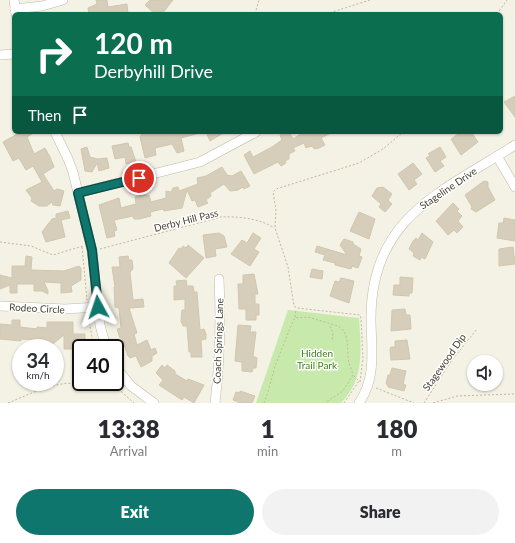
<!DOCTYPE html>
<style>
body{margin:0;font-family:Lato,sans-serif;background:#f2f2f3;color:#2b2b33;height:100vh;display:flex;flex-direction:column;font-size:15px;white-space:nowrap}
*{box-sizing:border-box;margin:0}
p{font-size:13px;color:#7c7c81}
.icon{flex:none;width:22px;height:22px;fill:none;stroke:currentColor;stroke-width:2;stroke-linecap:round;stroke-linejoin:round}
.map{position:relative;height:403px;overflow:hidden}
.side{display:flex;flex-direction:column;background:#fff;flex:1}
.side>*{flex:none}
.hud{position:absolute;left:12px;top:12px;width:491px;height:122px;border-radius:6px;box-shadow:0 1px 3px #0004;background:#0b6e4f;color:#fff;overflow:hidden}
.tools{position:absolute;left:467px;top:355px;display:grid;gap:8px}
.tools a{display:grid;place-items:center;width:36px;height:36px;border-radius:50%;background:#fff;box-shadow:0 1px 3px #0004;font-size:20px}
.speed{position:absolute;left:12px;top:339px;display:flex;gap:8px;font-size:20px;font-weight:700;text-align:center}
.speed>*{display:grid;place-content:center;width:52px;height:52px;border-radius:50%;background:#fff;box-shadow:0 1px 3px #0004;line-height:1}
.speed small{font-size:10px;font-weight:400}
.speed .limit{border:2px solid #111;border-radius:6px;background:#fff;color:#111}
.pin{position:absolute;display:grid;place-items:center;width:34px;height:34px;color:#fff;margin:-17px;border:2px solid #fff;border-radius:50%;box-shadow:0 1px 4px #0007}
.me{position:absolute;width:44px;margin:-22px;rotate:355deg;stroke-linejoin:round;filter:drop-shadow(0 0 3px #0008)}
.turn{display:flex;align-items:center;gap:14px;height:84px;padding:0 16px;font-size:18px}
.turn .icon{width:52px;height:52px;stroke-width:2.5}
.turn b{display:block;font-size:28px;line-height:34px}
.then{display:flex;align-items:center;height:38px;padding:0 16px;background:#0003;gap:8px;font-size:15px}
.eta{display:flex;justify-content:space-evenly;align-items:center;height:68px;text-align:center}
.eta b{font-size:24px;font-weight:800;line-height:28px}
.action{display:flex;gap:8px;margin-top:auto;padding:8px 16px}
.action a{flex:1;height:46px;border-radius:24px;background:#0f766e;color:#fff;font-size:16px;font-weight:800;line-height:46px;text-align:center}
.action a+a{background:#f2f2f3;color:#2b2b33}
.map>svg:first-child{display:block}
</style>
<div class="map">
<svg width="515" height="403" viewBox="0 0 515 403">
<rect width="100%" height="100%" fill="#f4f1e5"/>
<path fill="#c7eaac" d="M288 310 359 318C361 349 365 379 341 403H256Z"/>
<g fill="#d6ceba" stroke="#d1c7ad">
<path d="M96 0H107L108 7 127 4 128 14H89L88 8 97 4Z"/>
<path d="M150 0H173L162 14H155L145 5Z"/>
<path d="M515 96V117L504 102Z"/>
<path d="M21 132H35L27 137 34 154 45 148 50 157 54 167 43 174 54 191 57 189 64 191 60 206 53 205 52 202 47 206H39L31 201 32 198 26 190 42 182 33 166 26 170 19 158 13 161 3 142Z"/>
<path d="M151 132H196V134L181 138 184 151 177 153 172 144 155 148 156 155 145 158 140 137 142 134Z"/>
<path d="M206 132H225L210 141Z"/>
<path d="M285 132H289L293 139 304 132H333L321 138 325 145 319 148 315 149 311 146 306 148 304 143 293 148 295 151 289 154V159L285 161 286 163 281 166 278 162 254 174 244 155 250 151 253 157 255 156 272 147 282 140 280 135Z"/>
<path d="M461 132H471L478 142 461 155 451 139Z"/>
<path d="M128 143 129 147H131L136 162 126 164 125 157 115 159 112 146Z"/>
<path d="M87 147 90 157 98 159 107 158 109 168 99 171 97 163 92 172 85 171 81 149Z"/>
<path d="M440 147 446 157 440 161 444 166 435 172 426 158 430 156 428 154Z"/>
<path d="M413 163 422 174 414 180 417 184 409 190 398 174Z"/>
<path d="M222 167 227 175 232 176 241 171 250 186 244 189 243 187 238 190 230 191 224 184 210 193 211 196 206 200 208 203 198 207 195 200 192 201 187 190 182 208 164 211 163 209 150 212 151 216 139 219H134L133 216 114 220 117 230 114 231 115 236 107 238 99 205 119 198 121 208 136 204 135 197 143 195H149L151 202 166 198V191L171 192 173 188 178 187 179 191 198 184 197 178 206 176Z"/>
<path d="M484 181 488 182V187L495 200 476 212 471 209 472 207 465 195Z"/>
<path d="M383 187 392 194 388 200 392 204 385 212 379 207 381 204 372 196 377 188Z"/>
<path d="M453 203 459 209 457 211 462 216 458 221 463 227 457 233 454 230 448 235 436 221Z"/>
<path d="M68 211 70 218 61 220 65 237 46 242 42 232 52 219 56 218V214Z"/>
<path d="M359 212 375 219 369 239 350 231Z"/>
<path d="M504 218 515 220V241L497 238 499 223H503Z"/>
<path d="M219 233 224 236 227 247 215 249 216 256 206 258 203 235Z"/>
<path d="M253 233 261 238 254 249 259 252 250 266 231 254 242 240 247 243Z"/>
<path d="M422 233 433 242 425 259 421 257 420 260 413 256 414 253 409 249 413 241 416 238 418 240Z"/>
<path d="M344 239 353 242V244L361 249 359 256 362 257 358 268 352 266 351 269 335 265V263L323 260 325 255 315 252 317 246 347 255 340 245Z"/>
<path d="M188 245 204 258 186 278 169 263 179 248 181 249 183 246 186 248Z"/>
<path d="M513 247 515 264 499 266V249Z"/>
<path d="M26 256 32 257 31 270 64 271 79 266 81 268V280L71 286 72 292 61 293V283L44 282 48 291V294L42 291H34V284H17V293H10V285L0 289V275L12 278V266H25Z"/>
<path d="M128 256 129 260H132L133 269 130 272 133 300 143 299 144 307 129 308 137 333 134 334 137 345 147 340 151 350 155 348 157 353 152 356V361L141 367 136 356 130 358 128 356 122 338H120L117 329 121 328 119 308 115 307 114 287H115L112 267H120L119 257Z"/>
<path d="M312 269 323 271 322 279 310 277Z"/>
<path d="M254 274 258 294H255V304H259V315H256V320H246V309H239L238 284H243V275Z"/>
<path d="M400 277 413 278 412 293H409V296L393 295 394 285H400Z"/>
<path d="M341 278 354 281 349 303 330 296 335 281 339 282Z"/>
<path d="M186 280 187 286H193L194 292H197L200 330 204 329 206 334V339L201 340 202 357H191V352H189L187 326H183L181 321 182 310H185V299L174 300V286H177L176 281Z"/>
<path d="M405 309 406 315H410L411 329 391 331 392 310Z"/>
<path d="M12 320H20V327L37 329V327L47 328V322H73V334H85V348H81V356H74L73 349H64V335L50 346 39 345 37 340 21 339V341L0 339V324L12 325Z"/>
<path d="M238 325 251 326 250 332H256L253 356 257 358 256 368H253L252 372 242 371V362L235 361Z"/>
<path d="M407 340 410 359 391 360 390 350 391 347H395V341Z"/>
<path d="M162 365 165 368 167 365 175 371V374L187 381 188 379 204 385 194 403 184 397 182 400 159 385 163 380 156 373Z"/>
<path d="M392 368 406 371 403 384 406 385 404 391 388 387V385L386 384 388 375H390Z"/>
<path d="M240 391 255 396 252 403H240L233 400 236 392 240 393Z"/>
</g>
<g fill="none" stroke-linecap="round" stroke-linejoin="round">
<g stroke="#c0baa7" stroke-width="10">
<g id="minor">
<path d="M14 0 16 14"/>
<path d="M15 9 42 6 63 0"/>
<path d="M0 55 14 54"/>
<path d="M55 132 68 159 73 172 92 251 100 325 106 348"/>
<path d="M497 156 515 187"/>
<path d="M78 193 200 162 256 132"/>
<path d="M0 306 65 309 98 307"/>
<path d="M115 366 131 386 154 403"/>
<path d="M215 403C220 361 221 321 219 279"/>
<path d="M359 403C377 377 371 348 371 318 371 217 442 192 515 145"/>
</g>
</g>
<g stroke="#c2b898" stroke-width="1" stroke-dasharray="2 2" stroke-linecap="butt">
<path d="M255 14 259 0"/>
<path d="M326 14 370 0"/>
<path d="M497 14 507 0"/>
<path d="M0 242 31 246 53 255 83 246"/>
<path d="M82 247 87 300"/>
<path d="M100 249 221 217C237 216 262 219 274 228"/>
<path d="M88 315 94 348"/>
<path d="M295 317 296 309"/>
<path d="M330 326 333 333 332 341"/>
<path d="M360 382 363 358 361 318 360 315 297 308 294 306 288 267 275 228 276 210 273 192 276 189 359 163 383 149 403 132"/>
<path d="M376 388 414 403"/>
<path d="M8 403 46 387 67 383 109 389 115 386 134 403"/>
<path d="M264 403 268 392 275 366 293 321 295 318 308 317 338 326C351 333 346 351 349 363 350 367 352 371 353 375L343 391 325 403"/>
<path d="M344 403 359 381 354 376"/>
<path d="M424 403 452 360 477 329"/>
<path d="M433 403 457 396 515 394"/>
</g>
<use href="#minor" stroke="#fff" stroke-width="9"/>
</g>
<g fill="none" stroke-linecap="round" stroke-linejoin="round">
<g stroke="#0a4d48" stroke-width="10">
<path id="route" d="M98 307 92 250 78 193 139 178"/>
</g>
<use href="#route" stroke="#0f766e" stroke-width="7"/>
</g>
<g text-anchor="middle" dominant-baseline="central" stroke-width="3" stroke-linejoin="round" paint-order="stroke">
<g font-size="10" fill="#474134" stroke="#fff">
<text transform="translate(448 188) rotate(-34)">Stageline Drive</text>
<text transform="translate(186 220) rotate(-14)">Derby Hill Pass</text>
<text transform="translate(37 308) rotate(3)">Rodeo Circle</text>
<text transform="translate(218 341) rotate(-88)">Coach Springs Lane</text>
<text transform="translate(444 362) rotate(-55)">Stagewood Dip</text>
</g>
<g font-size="10" fill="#3c7b25" stroke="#fff">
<text x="317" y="353">Hidden<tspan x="317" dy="12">Trail Park</tspan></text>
</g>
</g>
</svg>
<div class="tools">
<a><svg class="icon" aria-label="sound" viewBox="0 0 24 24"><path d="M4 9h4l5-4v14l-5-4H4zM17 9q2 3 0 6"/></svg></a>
</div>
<div class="speed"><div>34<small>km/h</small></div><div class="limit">40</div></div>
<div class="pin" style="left:139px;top:178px;background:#d93025"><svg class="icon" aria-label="arrive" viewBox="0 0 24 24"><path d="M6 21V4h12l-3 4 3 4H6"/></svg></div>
<svg class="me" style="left:98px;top:307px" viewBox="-20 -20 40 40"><path d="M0-17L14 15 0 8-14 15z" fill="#0f766e" stroke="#fff" stroke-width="4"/></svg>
<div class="hud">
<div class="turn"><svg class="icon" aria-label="right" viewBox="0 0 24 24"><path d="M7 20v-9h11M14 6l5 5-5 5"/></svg><div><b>120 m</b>Derbyhill Drive</div></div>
<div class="then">Then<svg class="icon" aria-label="arrive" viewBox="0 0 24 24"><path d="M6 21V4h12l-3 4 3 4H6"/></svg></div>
</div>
</div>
<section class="side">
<div class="eta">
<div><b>13:38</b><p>Arrival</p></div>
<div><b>1</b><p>min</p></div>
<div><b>180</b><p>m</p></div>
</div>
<div class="action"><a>Exit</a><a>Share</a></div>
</section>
